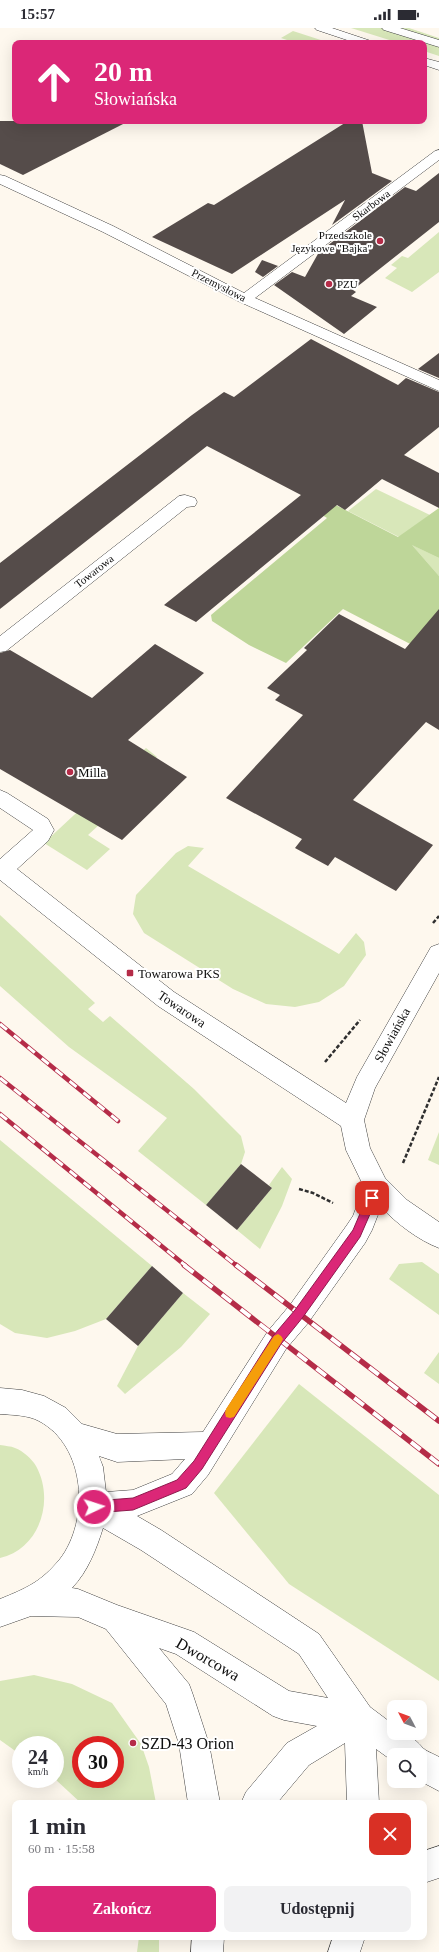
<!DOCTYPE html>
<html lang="pl">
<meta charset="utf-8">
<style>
body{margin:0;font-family:"Times New Roman",serif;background:#f2f2f3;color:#2b2b33;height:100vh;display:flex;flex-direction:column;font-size:15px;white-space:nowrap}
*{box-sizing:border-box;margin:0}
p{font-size:13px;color:#7c7c81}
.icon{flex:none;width:22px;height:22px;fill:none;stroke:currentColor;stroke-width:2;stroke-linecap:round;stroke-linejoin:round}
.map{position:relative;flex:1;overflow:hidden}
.side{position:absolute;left:12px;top:1772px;width:415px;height:140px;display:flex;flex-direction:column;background:#fff;border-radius:8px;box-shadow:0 4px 16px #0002}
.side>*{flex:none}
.guide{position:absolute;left:12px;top:12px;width:415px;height:84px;border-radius:8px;box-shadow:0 4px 16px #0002;background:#db2777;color:#fff;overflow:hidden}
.needle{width:26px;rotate:311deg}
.fabs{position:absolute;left:387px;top:1672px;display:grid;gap:8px}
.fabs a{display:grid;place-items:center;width:40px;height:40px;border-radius:8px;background:#fff;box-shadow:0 4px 16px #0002;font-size:20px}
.speed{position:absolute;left:12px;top:1708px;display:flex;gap:8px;font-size:20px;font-weight:700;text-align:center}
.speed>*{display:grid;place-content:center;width:52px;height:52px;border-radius:50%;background:#fff;box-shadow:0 4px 16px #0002;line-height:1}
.speed small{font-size:10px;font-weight:400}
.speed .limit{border:6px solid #d22;background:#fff;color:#111}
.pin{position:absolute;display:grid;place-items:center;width:34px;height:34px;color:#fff;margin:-17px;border-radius:8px;box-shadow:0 2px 6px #0006}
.me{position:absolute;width:44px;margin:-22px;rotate:86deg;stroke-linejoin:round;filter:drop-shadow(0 0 3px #0008)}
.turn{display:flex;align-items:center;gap:14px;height:84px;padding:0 16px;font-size:18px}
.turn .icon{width:52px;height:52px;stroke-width:2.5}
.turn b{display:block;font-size:28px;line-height:34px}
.round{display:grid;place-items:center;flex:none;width:42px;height:42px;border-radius:8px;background:#f2f2f3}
.headline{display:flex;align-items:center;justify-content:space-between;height:68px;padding:0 16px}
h1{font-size:24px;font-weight:700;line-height:30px}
.cta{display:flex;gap:8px;margin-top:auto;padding:8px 16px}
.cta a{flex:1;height:46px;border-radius:8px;background:#db2777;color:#fff;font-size:16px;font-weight:700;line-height:46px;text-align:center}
.cta a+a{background:#f2f2f3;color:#2b2b33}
.status{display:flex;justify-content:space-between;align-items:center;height:28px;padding:0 20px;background:#fff;direction:ltr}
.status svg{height:11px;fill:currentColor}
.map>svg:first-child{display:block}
</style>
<div class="status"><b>15:57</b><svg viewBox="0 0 49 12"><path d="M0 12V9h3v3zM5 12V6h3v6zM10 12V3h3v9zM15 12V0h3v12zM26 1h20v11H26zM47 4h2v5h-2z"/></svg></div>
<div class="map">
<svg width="439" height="1924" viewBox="0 0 439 1924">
<rect width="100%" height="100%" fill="#fef8ee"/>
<g fill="#d8e7b9" fill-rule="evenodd">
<path d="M351 0H409L439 10V28L424 23V15H399Z"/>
<path d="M293 3 330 15H296L281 10Z"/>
<path d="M439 204V244L412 264 385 250 397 240 391 237 402 228 408 230Z"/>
<path d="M376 461 430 487 399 509 348 483Z"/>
<path d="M411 516 439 530V548L438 547Z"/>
<path d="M146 720 157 729 128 755 138 761 88 807 110 821 87 842 44 815Z"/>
<path d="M188 818 204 820 188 838 339 926 356 905 364 914 366 927 344 958 319 974 295 979 266 976 233 961 144 905 133 886 136 867 176 825Z"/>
<path d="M0 887 95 975 88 981 103 994 110 988 194 1061 241 1108 245 1124 241 1136 206 1177 138 1123 167 1090 69 1019 0 958Z"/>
<path d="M439 1104V1137L428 1132Z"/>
<path d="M0 1112 152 1238 106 1291 75 1303 47 1310 15 1305 0 1296Z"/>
<path d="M282 1139 292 1151 282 1178 260 1221 237 1202 272 1160 269 1157Z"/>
<path d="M422 1234 439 1246V1287L389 1251 399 1236Z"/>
<path d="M183 1265 210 1286 181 1319 125 1366 117 1358 138 1318Z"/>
<path d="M439 1324V1356L424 1345Z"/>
<path d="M299 1356 439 1467V1653L289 1556 214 1465Z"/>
<path d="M0 1417C5 1418 11 1418 15 1420 23 1423 32 1431 36 1438 55 1472 40 1521 0 1530Z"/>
<path d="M34 1647 72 1656 112 1675 141 1716 149 1739 156 1775H81L55 1751V1717H21V1727L0 1712V1653ZM81 1717H115V1751H81Z"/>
<path d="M139 1909H159V1924H137Z"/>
</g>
<path fill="#bed699" d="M326 472 398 509 439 480V530L412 517 439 548V631L343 581 286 635 249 617 212 593 211 587 327 490 314 482Z"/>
<g fill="#554c4a">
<path d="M0 93H129L23 147 0 136Z"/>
<path d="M348 93H362L372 145 392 153 332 197 345 172 232 246 152 209 208 175 214 177Z"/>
<path d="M439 145V194L353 262 356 264 351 268 377 279 344 306 274 257 292 244 305 249 319 224 405 159 416 163Z"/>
<path d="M262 232 278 238 263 249 255 244Z"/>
<path d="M311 311 398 357 406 350 439 364V399L404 427 439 445V480L382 451 345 482 337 477 196 594 164 577 301 467 207 418 0 581V535L192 387 224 364 234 369Z"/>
<path d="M439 325V350L418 341Z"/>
<path d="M439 581V702L426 694 353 772 433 817 396 863 335 829 328 838 295 820 302 811 226 770 303 687 275 672 280 667 267 660 307 622 304 620 339 586 405 621Z"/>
<path d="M155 616 204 645 128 712 187 749 122 812 0 741V625L10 622 92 670Z"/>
<path d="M241 1136 272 1160 237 1202 206 1177Z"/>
<path d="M152 1238 183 1265 138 1318 106 1291Z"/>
</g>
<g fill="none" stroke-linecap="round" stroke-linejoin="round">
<g stroke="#404040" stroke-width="1">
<g id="minor">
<path d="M315 0H332L371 13 373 15H356L317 2Z"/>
<path d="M382 0H400L439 12V19L384 2Z"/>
<path d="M424 30 439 34V42L424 37Z"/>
<path d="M439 122V132L255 270 439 352V363L240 274 103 204 0 156V147L5 148 113 198 244 265 435 123Z"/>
<path d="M185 467 195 470 197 474 195 478 187 479 6 623 0 624V608L179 468Z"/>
<path d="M0 762 7 765 48 791 54 802 48 813 17 841 174 964 346 1075 357 1049 431 919 439 916V945L375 1060 364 1092 370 1120 385 1150 407 1172 439 1194V1220C418 1212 396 1195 381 1179L372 1202 365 1215 308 1295 286 1321 208 1447 192 1466 137 1488 161 1502 319 1606 370 1679 394 1697V1705C407 1705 414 1710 422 1719 425 1723 434 1726 439 1729V1763L420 1753V1727H394V1734L376 1721 379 1775H347L345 1715 309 1737 277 1775H241L246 1764 287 1715 317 1698 284 1692 273 1688 176 1626 159 1620 189 1656 193 1667 209 1716 220 1775H188L179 1716 166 1676 106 1601 78 1589 31 1588 0 1599V1571C27 1560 41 1554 60 1531 90 1492 86 1418 39 1393 28 1387 13 1387 0 1386V1360L22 1362 44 1368 66 1380 82 1396 117 1406 203 1404 268 1303 290 1277 347 1197 353 1188 364 1159 346 1122 341 1098 158 978 0 852V831L33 802 0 780ZM99 1428 117 1434 185 1431 172 1446 133 1462 106 1464 103 1439ZM103 1500 141 1522 299 1626 328 1670 289 1663 194 1604 117 1577 78 1561 72 1560C88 1543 96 1522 103 1500Z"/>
<path d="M439 1818V1850L424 1855V1823Z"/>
<path d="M192 1909H224L223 1924H191Z"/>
<path d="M333 1909H365L360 1924H328Z"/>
</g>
</g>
<g stroke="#2f2f2f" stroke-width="2.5" stroke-dasharray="4 2" stroke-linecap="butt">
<path d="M433 895 439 888"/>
<path d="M325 1034 360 992"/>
<path d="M403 1135 439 1049"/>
<path d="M299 1161 313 1165 333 1175"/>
</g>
<use href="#minor" fill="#fff" fill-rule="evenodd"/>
<g stroke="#b52c48" stroke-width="4.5">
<g id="rail-far1">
<path d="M0 996 118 1093"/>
<path d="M0 1050 237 1238"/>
<path d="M0 1086 186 1238"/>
</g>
</g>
<g stroke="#b52c48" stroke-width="5.5">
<g id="rail">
<path d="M184 1237 439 1436"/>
<path d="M236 1237 439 1393"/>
</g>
</g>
<use href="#rail-far1" stroke="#fff" stroke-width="3" stroke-dasharray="9" stroke-linecap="butt"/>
<use href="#rail" stroke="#fff" stroke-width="4" stroke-dasharray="12" stroke-linecap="butt"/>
</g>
<path fill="#db2777" stroke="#8e194d" d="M372 1165 375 1167 377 1170 360 1209 303 1289 281 1316 202 1441 186 1460 133 1482 94 1485 90 1483 88 1479 90 1475 94 1473 133 1470 177 1452 194 1433 273 1308 295 1282 353 1202 368 1167Z"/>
<path fill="#f59e0b" d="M278 1306 281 1308 283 1311 281 1315 234 1389 230 1390 226 1389 225 1385 226 1381 274 1308Z"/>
<g fill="#b52c48" stroke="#fff" stroke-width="1.5">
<circle cx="380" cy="213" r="4"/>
<circle cx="329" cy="256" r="4"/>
<circle cx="70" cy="744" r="4"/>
<rect x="126" y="941" width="8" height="8" rx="2"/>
<circle cx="133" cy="1715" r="4"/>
</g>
<g text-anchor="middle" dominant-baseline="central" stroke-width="4" stroke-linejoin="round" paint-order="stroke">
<g font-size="11" fill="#0d0d0d" stroke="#fff">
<text transform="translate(371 177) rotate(-37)">Skarbowa</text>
<text transform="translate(219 257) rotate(27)">Przemysłowa</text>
<text transform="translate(94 543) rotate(-38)">Towarowa</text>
</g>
<g font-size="11" fill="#0d0d0d" stroke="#fff" text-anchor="end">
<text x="372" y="207">Przedszkole<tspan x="372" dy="13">Językowe "Bajka"</tspan></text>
<text x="337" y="256" text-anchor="start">PZU</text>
</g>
<g font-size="13" fill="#0d0d0d" stroke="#fff" text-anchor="start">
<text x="78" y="744">Milla</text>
<text x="138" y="945">Towarowa PKS</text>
</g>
<g font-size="13" fill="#0d0d0d" stroke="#fff">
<text transform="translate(182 981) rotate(34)">Towarowa</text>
<text transform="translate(392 1007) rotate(-61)">Słowiańska</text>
</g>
<g font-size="16" fill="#0d0d0d" stroke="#fff">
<text transform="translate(208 1631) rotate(30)">Dworcowa</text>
</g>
<g font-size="16" fill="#0d0d0d" stroke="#fff" text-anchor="start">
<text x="141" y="1715">SZD-43 Orion</text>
</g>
</g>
</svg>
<div class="fabs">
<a><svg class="needle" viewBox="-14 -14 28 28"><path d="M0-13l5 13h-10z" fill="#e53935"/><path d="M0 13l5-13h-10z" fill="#7c7c81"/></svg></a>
<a><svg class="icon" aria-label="search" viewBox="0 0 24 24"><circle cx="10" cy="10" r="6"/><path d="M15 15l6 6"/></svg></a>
</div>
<div class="speed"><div>24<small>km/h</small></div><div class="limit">30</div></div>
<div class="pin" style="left:372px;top:1170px;background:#d93025"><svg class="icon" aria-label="arrive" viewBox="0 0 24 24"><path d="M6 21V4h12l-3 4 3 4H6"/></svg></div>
<svg class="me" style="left:94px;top:1479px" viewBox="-20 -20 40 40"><circle r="17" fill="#db2777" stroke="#fff" stroke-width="3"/><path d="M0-11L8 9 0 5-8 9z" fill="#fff"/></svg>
<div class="guide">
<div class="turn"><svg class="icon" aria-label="ahead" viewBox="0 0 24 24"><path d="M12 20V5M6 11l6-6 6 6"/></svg><div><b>20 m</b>Słowiańska</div></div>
</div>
<section class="side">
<div class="headline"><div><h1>1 min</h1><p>60 m · 15:58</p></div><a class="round" style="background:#d93025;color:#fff"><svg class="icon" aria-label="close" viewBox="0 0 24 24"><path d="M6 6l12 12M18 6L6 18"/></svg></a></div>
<div class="cta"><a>Zakończ</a><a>Udostępnij</a></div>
</section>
</div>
